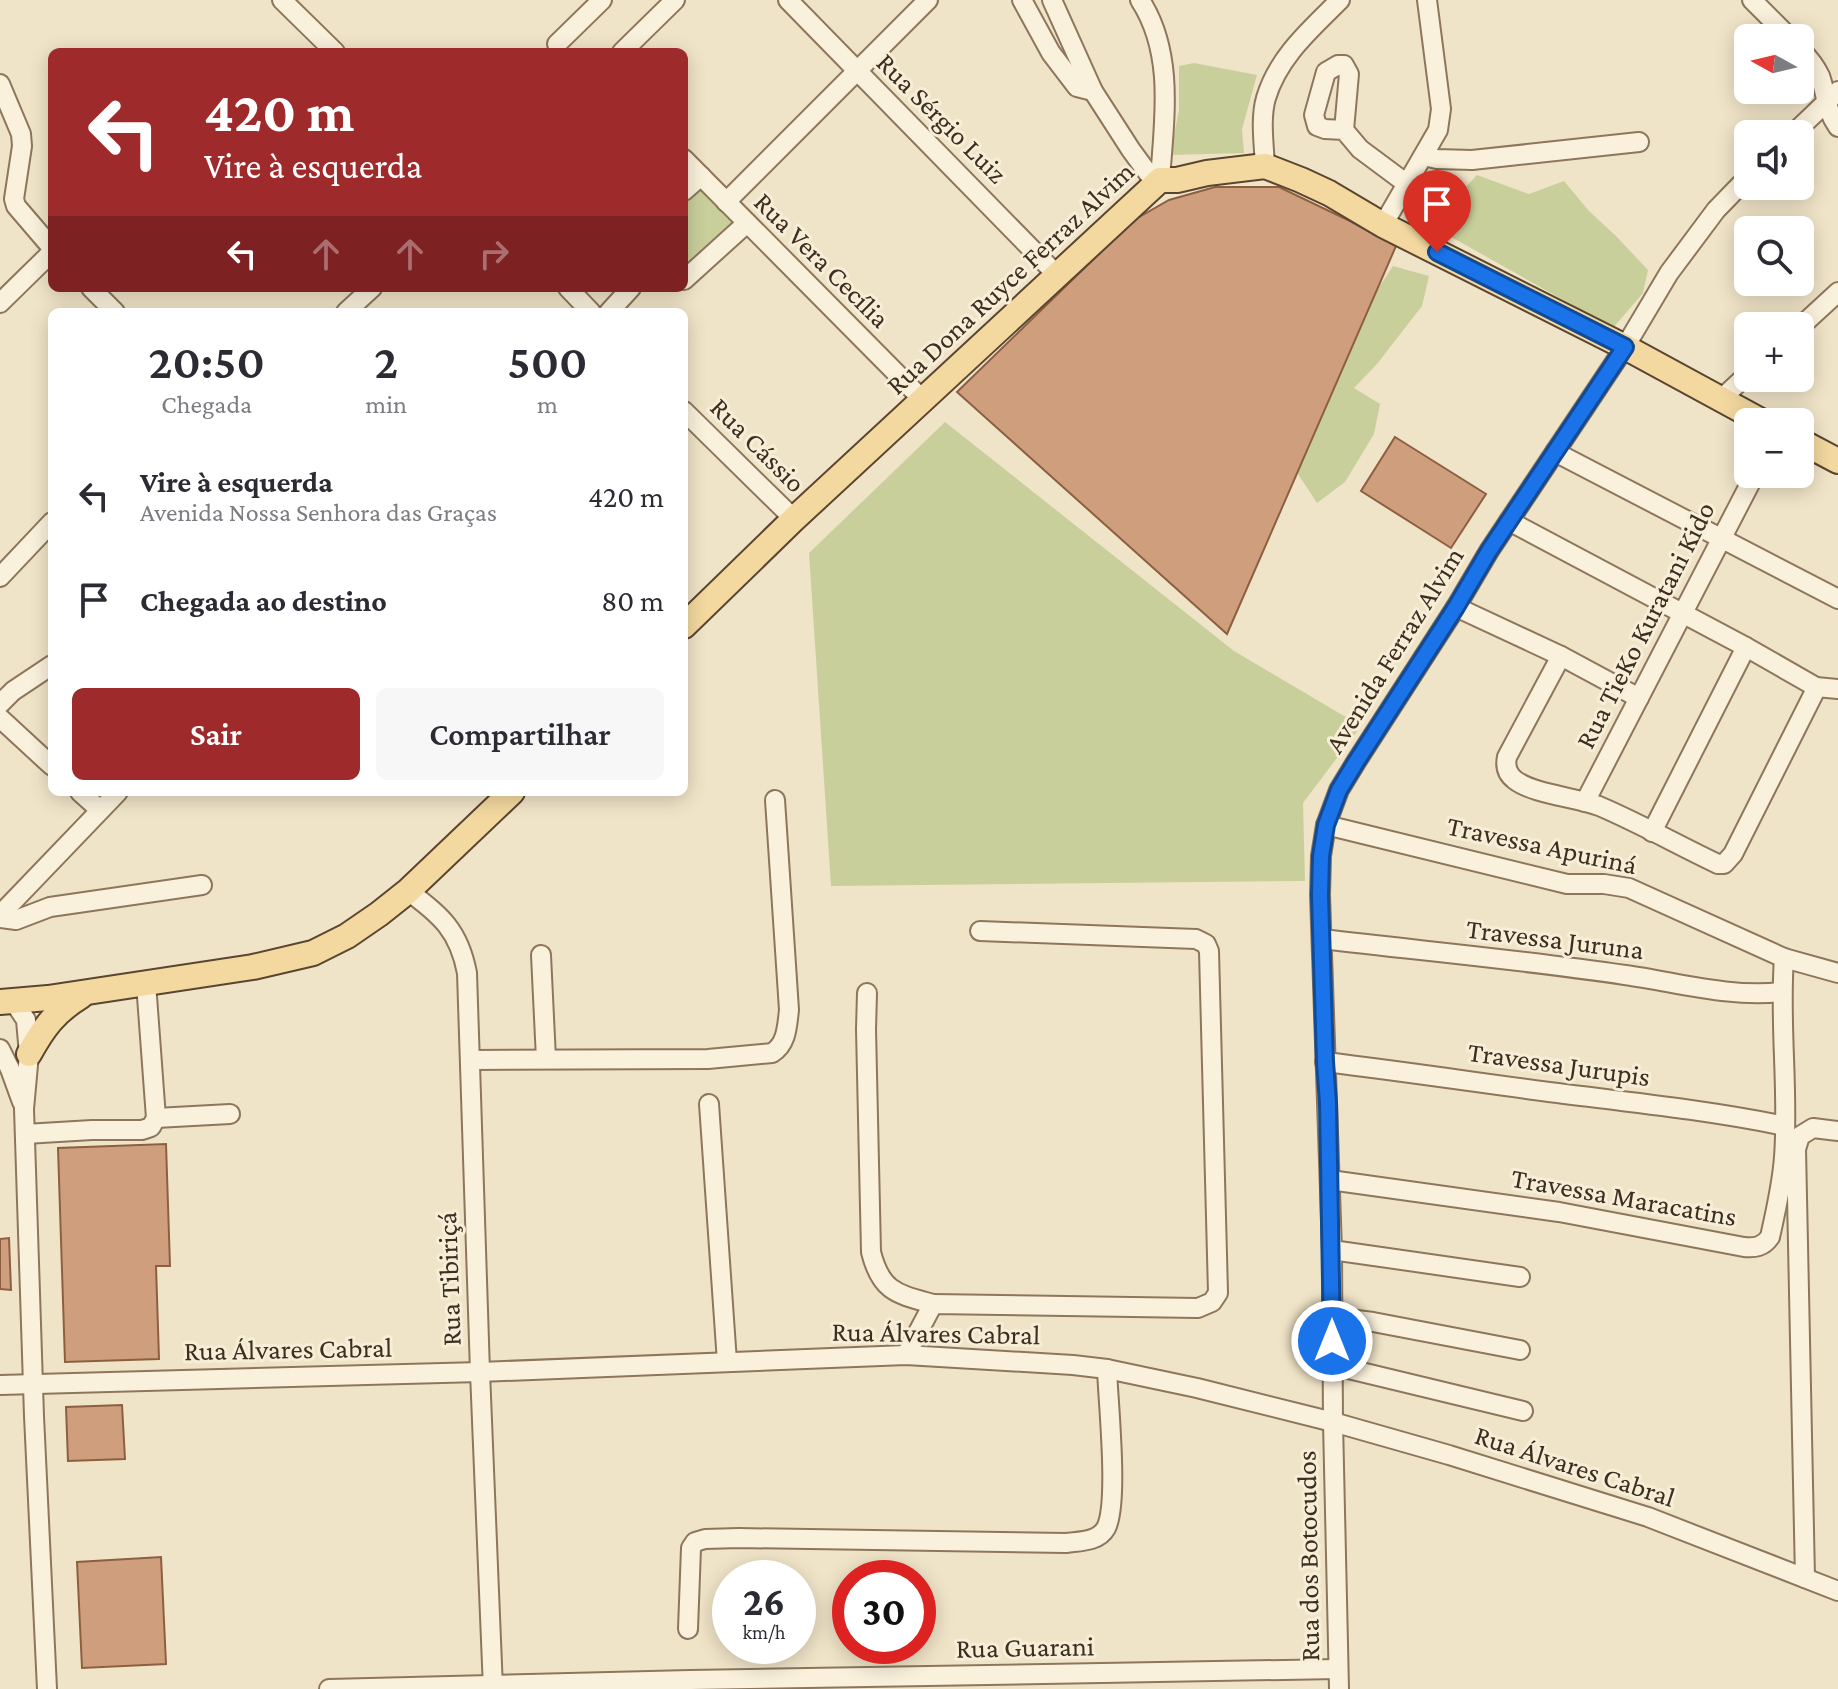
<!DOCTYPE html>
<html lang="pt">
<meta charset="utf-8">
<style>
body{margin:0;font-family:"Crimson Pro",serif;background:#f7f7f7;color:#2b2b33;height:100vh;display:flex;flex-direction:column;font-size:30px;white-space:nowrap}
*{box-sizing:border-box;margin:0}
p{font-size:26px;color:#7c7c81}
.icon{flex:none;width:44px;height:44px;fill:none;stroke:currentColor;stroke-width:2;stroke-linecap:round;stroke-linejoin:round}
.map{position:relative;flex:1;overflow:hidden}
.sheet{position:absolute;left:48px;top:308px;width:640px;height:488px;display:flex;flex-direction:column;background:#fff;border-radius:12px;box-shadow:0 4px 20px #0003}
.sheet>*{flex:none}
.banner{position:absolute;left:48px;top:48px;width:640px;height:244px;border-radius:12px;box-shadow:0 4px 20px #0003;background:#9e2a2b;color:#fff;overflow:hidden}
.needle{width:52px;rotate:278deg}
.fabs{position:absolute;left:1734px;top:24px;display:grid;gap:16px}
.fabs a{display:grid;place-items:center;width:80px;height:80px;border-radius:12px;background:#fff;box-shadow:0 4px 20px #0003;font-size:40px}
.speed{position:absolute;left:712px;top:1560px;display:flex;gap:16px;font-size:40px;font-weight:700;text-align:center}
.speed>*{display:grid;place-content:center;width:104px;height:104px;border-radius:50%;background:#fff;box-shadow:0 4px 20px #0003;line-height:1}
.speed small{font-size:20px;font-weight:400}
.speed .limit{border:12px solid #d22;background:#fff;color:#111}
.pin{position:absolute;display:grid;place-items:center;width:68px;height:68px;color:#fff;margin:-82px -34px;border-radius:50% 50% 50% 0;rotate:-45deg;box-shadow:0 0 8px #0007}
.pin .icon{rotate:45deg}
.me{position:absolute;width:88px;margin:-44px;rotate:0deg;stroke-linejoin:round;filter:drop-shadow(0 0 6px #0008)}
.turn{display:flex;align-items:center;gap:28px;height:168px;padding:0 24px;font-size:36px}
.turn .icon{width:104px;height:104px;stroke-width:2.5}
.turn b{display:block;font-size:56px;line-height:68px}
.lanes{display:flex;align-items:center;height:76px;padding:0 24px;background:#0003;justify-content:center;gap:40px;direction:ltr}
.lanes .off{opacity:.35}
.eta{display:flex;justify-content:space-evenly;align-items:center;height:136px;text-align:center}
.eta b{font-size:48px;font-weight:600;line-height:56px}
.cta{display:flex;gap:16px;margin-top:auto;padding:16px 24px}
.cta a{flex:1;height:92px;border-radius:12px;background:#9e2a2b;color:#fff;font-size:32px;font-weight:600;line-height:92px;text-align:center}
.cta a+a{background:#f7f7f7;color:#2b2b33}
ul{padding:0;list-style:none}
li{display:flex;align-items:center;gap:24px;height:104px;padding:0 24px}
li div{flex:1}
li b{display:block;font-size:30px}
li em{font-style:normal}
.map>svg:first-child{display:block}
</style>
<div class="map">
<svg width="1838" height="1689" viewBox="0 0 1838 1689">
<rect width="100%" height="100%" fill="#f0e4c8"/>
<g fill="#c9cf9b">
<path d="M1194 63 1257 75 1242 129 1244 153 1170 155 1179 110V66Z"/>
<path d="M1477 175 1529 194 1564 181 1589 211 1616 236 1648 270 1643 293 1613 328 1430 225Z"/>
<path d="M701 176 747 223 684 280V191Z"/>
<path d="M1393 266 1429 276 1422 306 1377 364 1354 388 1380 404 1374 434 1345 482 1317 503 1277 442Z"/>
<path d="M945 422 1234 651 1361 726 1303 803 1305 881 831 886 809 553Z"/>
</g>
<g fill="#cf9f7d" stroke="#8d5f41" stroke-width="2">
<path d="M1215 187H1279L1350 221 1396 246 1227 634 957 392 1134 220 1169 200Z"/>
<path d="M1395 437 1486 494 1451 548 1361 491Z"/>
<path d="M166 1144 170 1266H156L159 1359 65 1362 58 1148Z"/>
<path d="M9 1238 11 1290 0 1289V1239Z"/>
<path d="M122 1405 125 1459 68 1461 66 1407Z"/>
<path d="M161 1557 166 1664 82 1668 77 1562Z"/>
</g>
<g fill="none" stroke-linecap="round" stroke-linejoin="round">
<g stroke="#8d765c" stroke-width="22">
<g id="minor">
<path d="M282 0 335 52"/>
<path d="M788 0 1057 275"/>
<path d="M1022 0 1051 53 1077 87 1093 91"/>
<path d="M1052 0 1093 91 1131 150 1156 184"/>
<path d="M1140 0C1175 54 1164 120 1160 180"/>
<path d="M1752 0 1790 38"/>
<path d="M557 44 602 0"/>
<path d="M1800 49C1808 57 1815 65 1820 76 1827 96 1825 108 1838 127"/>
<path d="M622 52 675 0"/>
<path d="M0 84 21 134 22 146 14 199 16 206 52 248"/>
<path d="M1344 130 1325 129 1317 126 1314 115 1326 72 1338 65H1344L1349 74 1344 130 1360 149 1407 184"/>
<path d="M1793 134 1838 91"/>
<path d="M1424 156 1437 159 1472 160 1639 142"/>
<path d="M684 159 922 399"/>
<path d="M1265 166C1264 145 1260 118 1266 98 1278 57 1311 29 1340 0"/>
<path d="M684 191 701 176"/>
<path d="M726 202 928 0"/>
<path d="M1383 225 1438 130 1441 109 1427 0"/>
<path d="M684 280 747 223"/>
<path d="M91 288 115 312"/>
<path d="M568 288 591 312"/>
<path d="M0 303 52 252"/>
<path d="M346 312 372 288"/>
<path d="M609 312 631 288"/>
<path d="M1800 327 1838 292"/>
<path d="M1721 399 1748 374"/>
<path d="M684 411 794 519"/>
<path d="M1555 452 1838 599"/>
<path d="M1509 521 1746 647 1816 687 1838 689"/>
<path d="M0 577 52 522"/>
<path d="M1456 607 1561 656 1639 698"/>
<path d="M1561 656 1507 757C1505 766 1507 774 1515 780 1533 794 1575 797 1599 806 1639 823 1678 845 1718 864H1724L1733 854 1814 693 1816 687"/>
<path d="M0 704 13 691 52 665"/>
<path d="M0 718 52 766"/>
<path d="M80 792 100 810"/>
<path d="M1585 802 1755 474"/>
<path d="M1326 825 1567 884H1604L1629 888 1784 958 1838 973"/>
<path d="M1652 832 1746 647"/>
<path d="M408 891C441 915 459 931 467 973L480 1372 493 1689"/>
<path d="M0 915 118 792"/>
<path d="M0 918 16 920 50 907 202 885"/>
<path d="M1322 939C1423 951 1524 960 1625 975 1676 982 1730 998 1781 992"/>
<path d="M541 955 546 1059"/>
<path d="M867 993 866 1029 871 1252C881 1292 897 1294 933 1304"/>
<path d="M14 1002 26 1020 29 1054 24 1109 34 1416 47 1689"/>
<path d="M0 1049 10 1069 22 1102"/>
<path d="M470 1060 708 1059 772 1053C787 1044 787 1026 789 1010L775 800"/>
<path d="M1325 1062C1400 1071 1474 1082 1549 1092 1628 1102 1707 1110 1785 1126"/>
<path d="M709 1104 727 1362"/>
<path d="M156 1118 230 1114"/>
<path d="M25 1134 92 1130H142L151 1127 156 1118 146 983"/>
<path d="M1330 1180 1559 1212 1744 1247C1755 1248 1763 1247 1770 1237 1776 1210 1782 1185 1784 1157 1789 1091 1779 1024 1784 958"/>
<path d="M1332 1250 1520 1277"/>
<path d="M1332 1317 1373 1322 1520 1350"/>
<path d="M906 1355 933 1304 1198 1308 1212 1302 1218 1293 1209 951 1206 944 1196 939 980 931"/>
<path d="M1332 1365 1523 1411"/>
<path d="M0 1385 480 1372 906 1355 1073 1365 1107 1369 1197 1388 1333 1422 1449 1455 1648 1517 1838 1591"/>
<path d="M1805 1578 1796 1149 1800 1136 1813 1128 1838 1131"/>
<path d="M688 1629 691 1548 695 1542 705 1539 739 1538 1066 1543C1080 1541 1098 1542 1106 1528 1119 1503 1108 1401 1107 1369"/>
<path d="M329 1689 690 1680 1338 1669"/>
<path d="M1339 1689 1333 1422 1332 1250 1320 895 1321 856 1326 825 1339 790 1356 762 1456 607 1489 551 1625 347 1669 273 1716 210 1748 177"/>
</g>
</g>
<g stroke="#5b4430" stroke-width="28">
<g id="major">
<path d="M1800 441 1838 461"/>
<path d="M684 626 794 519 1160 180H1177L1207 173 1265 166 1301 180 1329 193 1383 225 1625 347 1763 422"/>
<path d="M0 1002 48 998 253 967 313 953 347 936 379 914 408 891 512 792"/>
<path d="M29 1054C44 1027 55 1012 81 996"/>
</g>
</g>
<use href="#minor" stroke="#faf1dc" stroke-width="18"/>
<use href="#major" stroke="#f3d9a0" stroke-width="24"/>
</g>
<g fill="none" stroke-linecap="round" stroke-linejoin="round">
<g stroke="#114b97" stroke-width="20">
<path id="route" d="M1332 1341 1328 1103 1325 1062 1320 895 1321 856 1326 825 1339 790 1356 762 1456 607 1489 551 1625 347 1437 252"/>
</g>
<use href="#route" stroke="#1a73e8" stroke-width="14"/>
</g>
<g text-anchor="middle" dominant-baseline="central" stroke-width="6" stroke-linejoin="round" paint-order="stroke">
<g font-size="28" fill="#3d2e20" stroke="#f7eed8">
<text transform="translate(942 118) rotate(45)">Rua Sérgio Luiz</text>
<text transform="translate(822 260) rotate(45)">Rua Vera Cecília</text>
<text transform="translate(1010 278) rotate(-43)">Rua Dona Ruyce Ferraz Alvim</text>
<text transform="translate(758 445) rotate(45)">Rua Cássio</text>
<text transform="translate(1645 625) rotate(-63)">Rua TieKo Kuratani Kido</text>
<text transform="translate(1394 650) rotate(-58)">Avenida Ferraz Alvim</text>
<text transform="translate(1542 845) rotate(12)">Travessa Apuriná</text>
<text transform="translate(1555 939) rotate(7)">Travessa Juruna</text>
<text transform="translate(1559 1064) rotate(8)">Travessa Jurupis</text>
<text transform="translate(1624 1197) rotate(10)">Travessa Maracatins</text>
<text transform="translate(449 1279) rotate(-92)">Rua Tibiriçá</text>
<text transform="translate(936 1333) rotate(1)">Rua Álvares Cabral</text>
<text transform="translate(288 1349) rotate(-1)">Rua Álvares Cabral</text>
<text transform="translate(1575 1466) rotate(18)">Rua Álvares Cabral</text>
<text transform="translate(1308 1556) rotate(-91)">Rua dos Botocudos</text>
<text transform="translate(1025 1647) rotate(-1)">Rua Guarani</text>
</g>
</g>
</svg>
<div class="fabs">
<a><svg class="needle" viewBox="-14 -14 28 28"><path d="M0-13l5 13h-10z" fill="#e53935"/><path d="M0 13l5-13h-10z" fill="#7c7c81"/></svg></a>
<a><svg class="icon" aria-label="sound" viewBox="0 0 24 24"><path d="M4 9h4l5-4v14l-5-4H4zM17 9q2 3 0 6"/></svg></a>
<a><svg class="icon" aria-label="search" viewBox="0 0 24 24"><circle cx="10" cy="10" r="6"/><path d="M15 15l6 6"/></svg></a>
<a>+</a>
<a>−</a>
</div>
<div class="speed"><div>26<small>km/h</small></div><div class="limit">30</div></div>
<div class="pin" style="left:1437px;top:252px;background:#d93025"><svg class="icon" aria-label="arrive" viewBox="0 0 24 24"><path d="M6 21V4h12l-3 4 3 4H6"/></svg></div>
<svg class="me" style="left:1332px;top:1341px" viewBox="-20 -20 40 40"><circle r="17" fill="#1a73e8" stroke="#fff" stroke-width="3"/><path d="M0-11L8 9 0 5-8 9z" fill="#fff"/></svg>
<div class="banner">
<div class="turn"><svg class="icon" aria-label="left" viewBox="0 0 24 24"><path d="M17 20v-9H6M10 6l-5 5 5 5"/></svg><div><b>420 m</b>Vire à esquerda</div></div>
<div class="lanes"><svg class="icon" aria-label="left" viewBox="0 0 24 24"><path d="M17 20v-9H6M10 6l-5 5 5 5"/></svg><svg class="icon off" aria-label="ahead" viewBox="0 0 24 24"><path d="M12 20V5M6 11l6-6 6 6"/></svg><svg class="icon off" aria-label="ahead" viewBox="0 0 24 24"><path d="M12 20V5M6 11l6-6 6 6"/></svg><svg class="icon off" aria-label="right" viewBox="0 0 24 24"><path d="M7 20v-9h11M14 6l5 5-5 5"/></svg></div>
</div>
<section class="sheet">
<div class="eta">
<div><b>20:50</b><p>Chegada</p></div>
<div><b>2</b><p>min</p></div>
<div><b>500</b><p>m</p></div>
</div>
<ul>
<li><svg class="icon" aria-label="left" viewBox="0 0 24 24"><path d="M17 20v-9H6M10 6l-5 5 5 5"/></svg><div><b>Vire à esquerda</b><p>Avenida Nossa Senhora das Graças</p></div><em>420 m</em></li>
<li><svg class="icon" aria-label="arrive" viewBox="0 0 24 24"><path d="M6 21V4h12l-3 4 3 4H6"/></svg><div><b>Chegada ao destino</b></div><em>80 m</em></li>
</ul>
<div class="cta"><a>Sair</a><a>Compartilhar</a></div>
</section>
</div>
